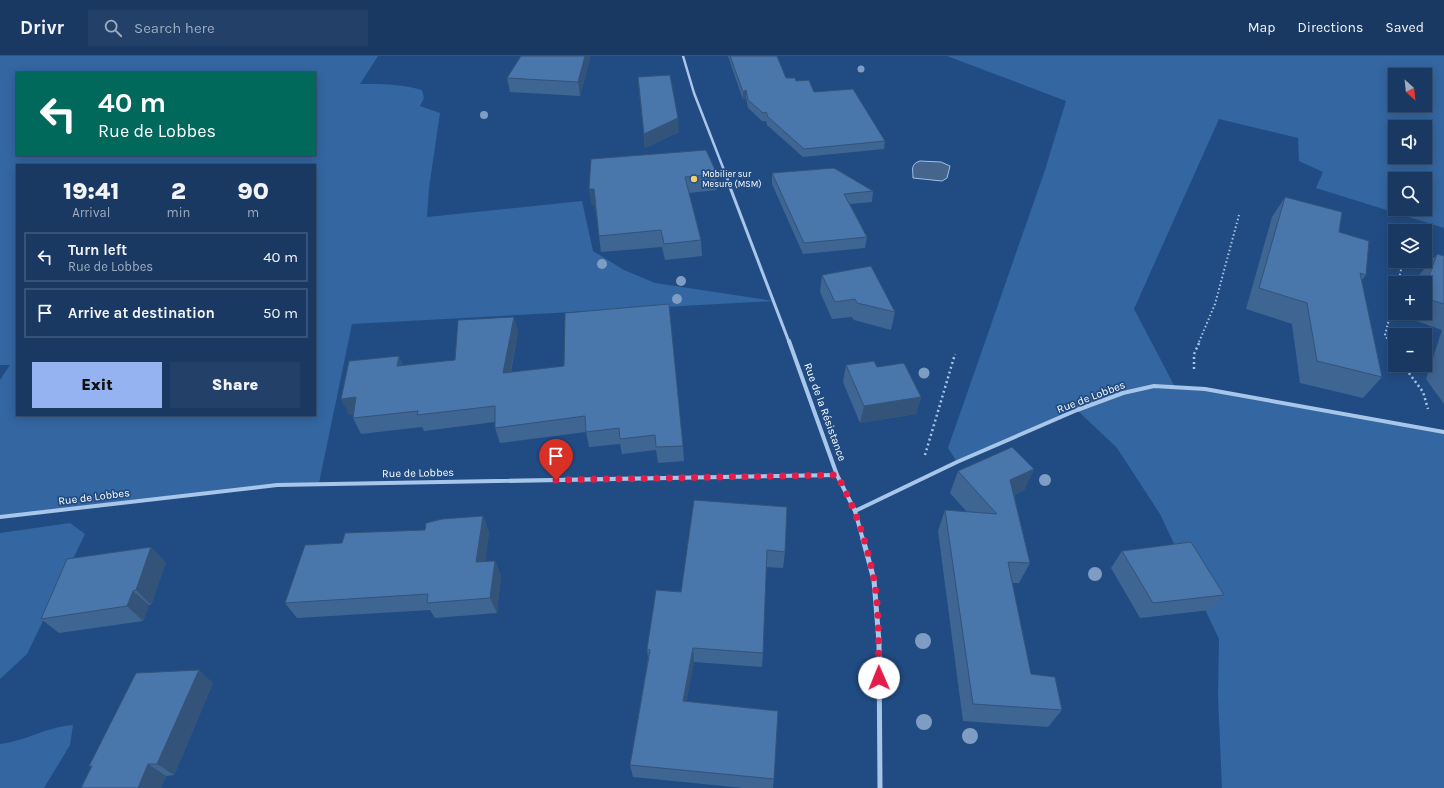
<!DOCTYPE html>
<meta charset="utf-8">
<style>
body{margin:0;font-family:Karla,sans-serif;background:#224068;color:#f1f3f6;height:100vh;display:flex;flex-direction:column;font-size:15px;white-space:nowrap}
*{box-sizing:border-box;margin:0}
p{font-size:13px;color:#9facbe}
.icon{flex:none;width:22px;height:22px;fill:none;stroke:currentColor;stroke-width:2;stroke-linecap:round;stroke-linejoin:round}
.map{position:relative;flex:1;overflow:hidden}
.drawer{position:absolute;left:16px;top:108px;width:300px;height:252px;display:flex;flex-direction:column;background:#193962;border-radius:0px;box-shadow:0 2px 10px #0003,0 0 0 1px #375377}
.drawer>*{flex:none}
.guide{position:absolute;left:16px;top:16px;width:300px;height:84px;border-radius:0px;box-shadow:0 2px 10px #0003,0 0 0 1px #375377;background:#00695c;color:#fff;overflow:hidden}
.needle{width:26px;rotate:153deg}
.controls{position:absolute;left:1388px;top:12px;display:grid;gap:8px}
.controls a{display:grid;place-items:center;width:44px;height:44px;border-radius:0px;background:#193962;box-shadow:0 2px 10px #0003,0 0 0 1px #375377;font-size:20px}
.pin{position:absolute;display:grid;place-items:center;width:34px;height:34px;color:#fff;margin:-41px -17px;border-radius:50% 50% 50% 0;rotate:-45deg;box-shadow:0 0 4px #0007}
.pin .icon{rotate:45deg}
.me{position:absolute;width:44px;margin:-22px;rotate:359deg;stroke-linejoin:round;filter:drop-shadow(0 0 3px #0008)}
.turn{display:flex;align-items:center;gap:14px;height:84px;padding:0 16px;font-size:18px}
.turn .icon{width:52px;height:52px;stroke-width:2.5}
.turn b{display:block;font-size:28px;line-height:34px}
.eta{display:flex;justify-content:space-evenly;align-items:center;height:68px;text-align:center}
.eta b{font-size:24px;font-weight:800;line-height:28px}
.cta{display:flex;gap:8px;margin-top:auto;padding:8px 16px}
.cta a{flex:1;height:46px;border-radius:0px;background:#95b2f1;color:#111;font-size:16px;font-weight:800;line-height:46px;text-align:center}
.cta a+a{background:#224068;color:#f1f3f6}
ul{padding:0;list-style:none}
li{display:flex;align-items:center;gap:12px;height:50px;margin:0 8px 6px;padding:0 8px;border:2px solid #375377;border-radius:0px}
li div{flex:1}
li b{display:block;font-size:15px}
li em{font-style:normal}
header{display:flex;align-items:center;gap:24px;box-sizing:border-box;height:56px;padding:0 20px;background:#193962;border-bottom:1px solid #375377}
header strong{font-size:19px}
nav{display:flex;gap:22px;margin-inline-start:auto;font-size:14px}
.search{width:280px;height:36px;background:#224068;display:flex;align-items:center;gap:10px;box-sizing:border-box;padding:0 14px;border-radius:0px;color:#9facbe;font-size:15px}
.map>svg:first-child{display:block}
</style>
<header>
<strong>Drivr</strong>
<div class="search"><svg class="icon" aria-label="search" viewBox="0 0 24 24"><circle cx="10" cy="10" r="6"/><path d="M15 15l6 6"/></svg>Search here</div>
<nav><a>Map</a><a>Directions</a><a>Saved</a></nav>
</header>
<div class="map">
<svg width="1444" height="732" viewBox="0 0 1444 732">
<rect width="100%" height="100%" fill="#214c83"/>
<g fill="#3466a1" fill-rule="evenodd">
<path d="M0 0H378L360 28C382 28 401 28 422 34L424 42 420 50 440 57 429 132 427 161 582 145 593 195 624 214 655 227 774 245 352 268 319 427 277 429 0 461V324L10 309H0ZM17 17H315V99H17ZM17 109H315V359H17Z"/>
<path d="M947 0H1444V172L1316 132 1323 116 1299 105 1298 82 1219 63 1134 253 1175 331 1205 333 1444 376V732H1222L1218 640 1219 583 1160 458 1117 392 1077 354 957 406 948 392 1045 114 1066 45ZM1395 19H1425V49H1395ZM1395 71H1425V101H1395ZM1395 123H1425V153H1395Z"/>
<path d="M70 467 85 478 27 598 0 623V477Z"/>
<path d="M73 669 70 689 44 732H0V688C26 685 46 671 73 669Z"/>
</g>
<path fill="#45658d" stroke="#9cc1ea" d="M920 105 941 106 950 110 947 122 942 125 913 122C913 114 910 108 920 105Z"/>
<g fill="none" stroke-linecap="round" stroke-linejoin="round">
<g stroke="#a8c6e9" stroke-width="2" stroke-dasharray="1.5 2.5" stroke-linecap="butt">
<path d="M1425 202 1434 203"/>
<path d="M1398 227 1403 205"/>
<path d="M1199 286 1215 248 1239 159"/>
<path d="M1389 286 1385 279 1395 239"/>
</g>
<g stroke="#a8c6e9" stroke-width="2.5" stroke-dasharray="2 3" stroke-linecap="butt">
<path d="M1388 285 1395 298"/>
<path d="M1403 309 1423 336 1428 353"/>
<path d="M1194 313V298L1200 285"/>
<path d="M925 399 955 298"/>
</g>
<path stroke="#a8c6e9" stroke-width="2.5" d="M683 0 694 37 729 127"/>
<path stroke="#a8c6e9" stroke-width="3" d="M728 126 789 286"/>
<g stroke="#a8c6e9" stroke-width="4">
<path d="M789 285 837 419 855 455 863 484"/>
<path d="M855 455 957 406 1077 354 1123 337 1154 330 1205 333 1444 376"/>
<path d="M0 461 277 429 837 419"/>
</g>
<path stroke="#a8c6e9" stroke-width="5" d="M863 483 874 524 879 586 880 732"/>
</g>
<g fill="#7f9dc3">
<circle cx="861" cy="13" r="3.5"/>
<circle cx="484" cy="59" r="4"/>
<circle cx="602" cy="208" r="5"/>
<circle cx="681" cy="225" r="5"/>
<circle cx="677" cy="243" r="5"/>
<circle cx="924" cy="317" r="5.5"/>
<circle cx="1045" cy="424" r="6"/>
<circle cx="1095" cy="518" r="7"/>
<circle cx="923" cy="585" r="8"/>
<circle cx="924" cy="666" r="8"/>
<circle cx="970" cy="680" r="8"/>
</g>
<g fill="#3f6593">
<path d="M521 0H590V2L580 40 510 36 507 22Z"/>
<path d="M728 0H777L786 22 796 25 814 36 885 85 884 93 803 101 767 69 766 65H762L748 52 746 42 743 44Z"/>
<path d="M638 21 679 76 645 92 639 34Z"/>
<path d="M591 103 717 118V134L689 137 701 184 702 200 665 204 662 191 601 196 595 149H592L589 133Z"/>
<path d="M772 117 873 135 872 146 850 148 867 181 865 192 803 198 772 128Z"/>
<path d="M1285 141 1339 176 1366 219 1361 225 1382 321 1363 342 1300 327 1292 268 1246 253 1272 161Z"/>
<path d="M1437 198 1444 200V348L1426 323 1442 274 1405 261 1406 257H1425V227H1417L1420 218Z"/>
<path d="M822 219 895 256 891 274 854 264 852 261 832 263 820 236Z"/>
<path d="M514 261 518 276 511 316 683 390 684 405 658 407 656 394 622 398 620 388 589 391 586 376 500 387 495 372V366L424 375 422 371 361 378 353 362 354 358 349 359 399 300 403 310 455 304Z"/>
<path d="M846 309 877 311 921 341 916 358 860 367 843 326Z"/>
<path d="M1034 413 1024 434 1014 439 1030 507 1019 527H1012L1031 618 1062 654 1048 671 963 665 938 475 945 454 967 456 950 437 958 415Z"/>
<path d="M694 444 785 496 783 512 766 511 763 597 762 611 694 606 686 646 774 723 773 732H743L633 721 630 709 648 602 647 593 681 536Z"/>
<path d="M483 460 489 476 485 506 495 505 501 520 497 557 435 562 430 554 297 562 285 547 342 487 425 474Z"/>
<path d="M1122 495 1224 539 1210 554 1140 562 1111 512Z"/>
<path d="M166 506 151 549H149L143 565 59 577 41 563Z"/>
<path d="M213 627 174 719 166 720 161 732H81L91 711 89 710Z"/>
</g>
<g fill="#335378">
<path d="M585 0H590V2L580 40 578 26Z"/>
<path d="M746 34V42L743 44V36Z"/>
<path d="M678 62 679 76 645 92 644 78Z"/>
<path d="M589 133H594L596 149H592Z"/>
<path d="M514 261 518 276 507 333 503 317Z"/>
<path d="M399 300 405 315 397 310Z"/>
<path d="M356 341 364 357 349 359 341 343Z"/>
<path d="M921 341 916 358 860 367 864 350Z"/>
<path d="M1034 413 1024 434 1001 445 1010 424Z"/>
<path d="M483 460 489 476 483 522 476 506Z"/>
<path d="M151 491 166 506 151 549 136 534Z"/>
<path d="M495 505 501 520 497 557 490 542Z"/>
<path d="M133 535 149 549 143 565 127 550Z"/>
<path d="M693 592 694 606 684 659 683 645Z"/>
<path d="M199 614 213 627 174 719 157 708Z"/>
<path d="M148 708 166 720 161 732H138Z"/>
</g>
<g fill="#4976ab" stroke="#335378">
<path d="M521 0H585L578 26 507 22Z"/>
<path d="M730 0H777L786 22H795L796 25 809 24 814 36 853 33 885 85 804 93 768 61 766 56 763 57 748 44 746 34 743 36Z"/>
<path d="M670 19 678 62 644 78 638 21Z"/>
<path d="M706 94 717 118 685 121 701 184 664 188 661 174 599 180 594 133H589L591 103Z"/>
<path d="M834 112 873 135 844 138 867 181 804 187 772 117Z"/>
<path d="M1285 141 1342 156 1339 176 1369 185 1366 219 1360 217 1382 321 1317 305 1307 247 1259 232Z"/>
<path d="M1437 198 1444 200V248L1425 242V231Z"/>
<path d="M871 210 895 256 857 247 855 243 835 246 822 219Z"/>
<path d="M669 248 683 390 656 391 655 379 620 383 619 372 586 376 585 360 495 372V350L417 359 418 355 353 362 356 341 341 343 349 305 399 300 397 310 455 304 458 264 514 261 503 317 564 310 565 257Z"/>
<path d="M874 305 877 311 904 307 921 341 864 350 846 309Z"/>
<path d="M1012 391 1034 413 1010 424 1030 507 1008 506 1031 618 1055 621 1062 654 973 648 945 454 997 458 958 415Z"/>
<path d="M694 444 787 451 785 496 767 494 763 597 693 592 683 645 778 655 774 723 630 709 650 594 647 593 656 534 681 536Z"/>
<path d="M483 460 476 506 495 505 490 542 427 547 428 538 285 547 305 489 342 487 345 477 425 474 426 467 442 463Z"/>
<path d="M1191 486 1224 539 1153 547 1122 495Z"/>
<path d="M151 491 136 534 133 535 127 550 41 563 67 503Z"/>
<path d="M199 614 157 708H148L138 732H81L92 710H89L136 617Z"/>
</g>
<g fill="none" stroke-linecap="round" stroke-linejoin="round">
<path stroke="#e11d48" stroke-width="7" stroke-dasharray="0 12.6" d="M556 424 837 419C855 451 867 487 874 524 880 555 878 590 879 622"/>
</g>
<circle fill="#f6cc69" stroke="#214c83" stroke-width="1.5" cx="694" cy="123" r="4"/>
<g text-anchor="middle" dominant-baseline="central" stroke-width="3.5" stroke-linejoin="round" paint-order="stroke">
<g font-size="9" fill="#fff" stroke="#214c83" text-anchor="start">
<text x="702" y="118">Mobilier sur<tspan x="702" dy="10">Mesure (MSM)</tspan></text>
</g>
<g font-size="11" fill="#fff" stroke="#214c83">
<text transform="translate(1091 341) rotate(-21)">Rue de Lobbes</text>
<text transform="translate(825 356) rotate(70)">Rue de la Résistance</text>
<text transform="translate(418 417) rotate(-1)">Rue de Lobbes</text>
<text transform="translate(94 441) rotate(-7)">Rue de Lobbes</text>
</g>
</g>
</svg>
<div class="controls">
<a><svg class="needle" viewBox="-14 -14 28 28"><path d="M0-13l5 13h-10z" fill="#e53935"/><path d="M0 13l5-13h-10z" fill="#9facbe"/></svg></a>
<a><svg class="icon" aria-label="sound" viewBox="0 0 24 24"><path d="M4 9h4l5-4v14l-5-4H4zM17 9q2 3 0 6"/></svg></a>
<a><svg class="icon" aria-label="search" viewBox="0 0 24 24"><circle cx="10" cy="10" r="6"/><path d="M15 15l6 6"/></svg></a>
<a><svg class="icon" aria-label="layers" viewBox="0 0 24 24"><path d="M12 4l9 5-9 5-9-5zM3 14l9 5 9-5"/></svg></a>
<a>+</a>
<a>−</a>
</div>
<div class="pin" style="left:556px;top:424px;background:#d93025"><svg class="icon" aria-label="arrive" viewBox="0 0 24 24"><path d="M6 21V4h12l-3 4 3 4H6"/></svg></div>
<svg class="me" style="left:879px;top:622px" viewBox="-20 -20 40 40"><circle r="19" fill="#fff"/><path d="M0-13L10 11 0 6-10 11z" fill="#e11d48"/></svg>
<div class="guide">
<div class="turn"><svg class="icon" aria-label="left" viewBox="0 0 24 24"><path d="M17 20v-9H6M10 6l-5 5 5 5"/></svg><div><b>40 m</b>Rue de Lobbes</div></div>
</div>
<section class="drawer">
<div class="eta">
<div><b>19:41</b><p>Arrival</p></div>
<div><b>2</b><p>min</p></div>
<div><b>90</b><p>m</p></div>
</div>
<ul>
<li><svg class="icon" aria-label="left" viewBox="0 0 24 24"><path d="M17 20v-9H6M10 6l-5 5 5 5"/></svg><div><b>Turn left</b><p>Rue de Lobbes</p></div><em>40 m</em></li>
<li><svg class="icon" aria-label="arrive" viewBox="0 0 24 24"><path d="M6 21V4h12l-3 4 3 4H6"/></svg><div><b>Arrive at destination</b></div><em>50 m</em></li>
</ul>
<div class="cta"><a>Exit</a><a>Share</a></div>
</section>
</div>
